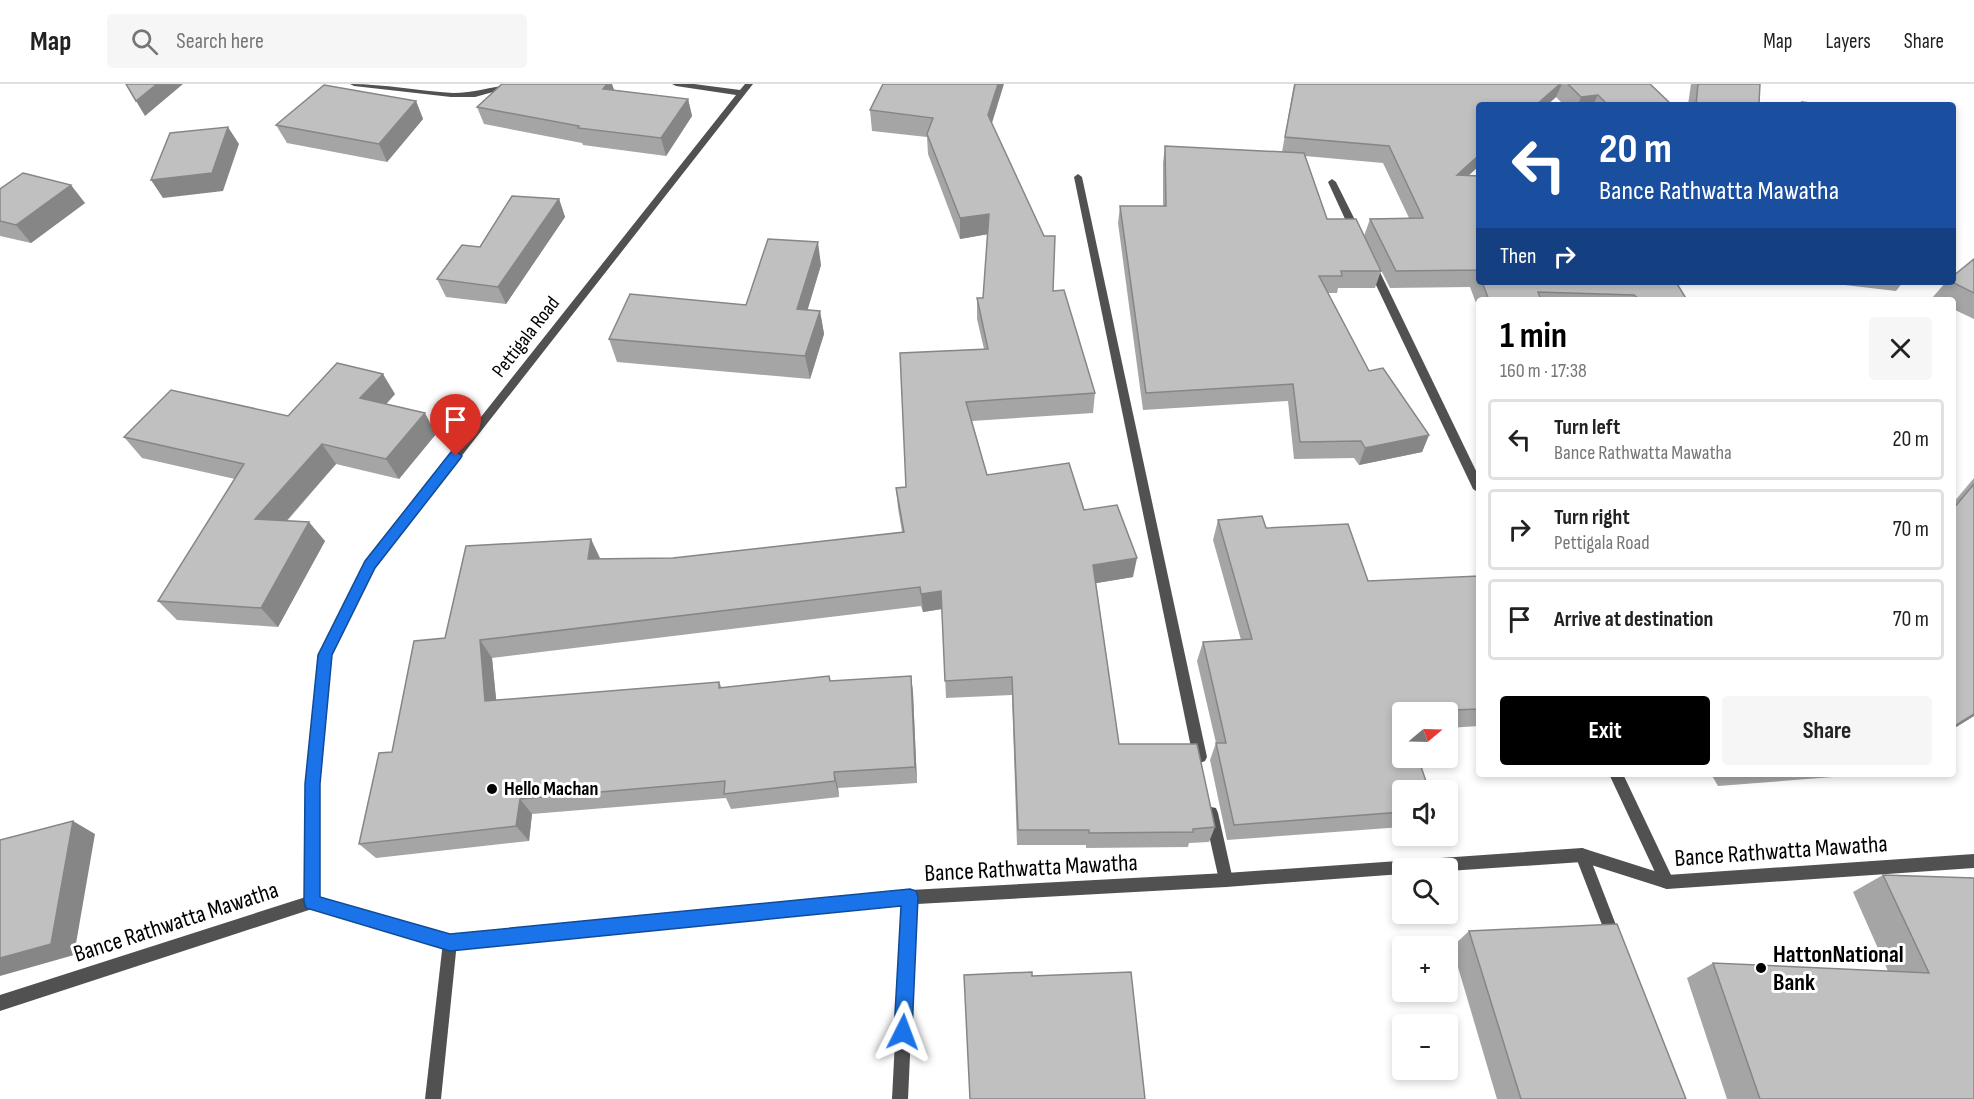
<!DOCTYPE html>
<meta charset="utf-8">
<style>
body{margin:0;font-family:"Sofia Sans Condensed",sans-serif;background:#f6f6f6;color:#222;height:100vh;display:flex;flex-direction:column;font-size:22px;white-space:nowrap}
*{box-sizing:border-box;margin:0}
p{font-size:20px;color:#767676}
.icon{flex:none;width:33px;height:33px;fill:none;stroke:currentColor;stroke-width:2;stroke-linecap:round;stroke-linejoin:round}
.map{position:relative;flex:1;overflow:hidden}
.panel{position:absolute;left:1476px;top:213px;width:480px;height:480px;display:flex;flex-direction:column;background:#fff;border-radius:6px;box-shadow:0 3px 9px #0003}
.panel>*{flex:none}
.hud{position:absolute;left:1476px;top:18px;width:480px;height:183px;border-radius:6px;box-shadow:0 3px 9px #0003;background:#1a4fa0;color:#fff;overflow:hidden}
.needle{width:39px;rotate:71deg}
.tools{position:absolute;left:1392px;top:618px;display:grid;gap:12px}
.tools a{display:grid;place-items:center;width:66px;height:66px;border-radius:6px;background:#fff;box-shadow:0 3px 9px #0003;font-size:30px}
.pin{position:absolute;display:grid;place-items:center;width:51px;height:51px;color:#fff;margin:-62px -26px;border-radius:50% 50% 50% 0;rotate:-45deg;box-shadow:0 0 6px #0007}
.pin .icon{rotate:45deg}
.me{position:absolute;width:66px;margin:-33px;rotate:3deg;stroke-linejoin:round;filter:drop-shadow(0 0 4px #0008)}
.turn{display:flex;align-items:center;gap:21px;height:126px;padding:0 24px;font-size:27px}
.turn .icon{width:78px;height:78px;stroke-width:2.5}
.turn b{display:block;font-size:42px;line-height:51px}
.then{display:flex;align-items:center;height:57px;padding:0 24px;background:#0003;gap:12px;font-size:22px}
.round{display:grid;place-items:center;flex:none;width:63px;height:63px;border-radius:6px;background:#f6f6f6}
.overview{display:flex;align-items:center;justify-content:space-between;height:102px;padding:0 24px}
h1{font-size:36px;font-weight:700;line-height:45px;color:#000}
.primary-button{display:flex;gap:12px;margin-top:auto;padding:12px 24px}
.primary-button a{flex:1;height:69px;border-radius:6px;background:#000;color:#fff;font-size:24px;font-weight:700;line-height:69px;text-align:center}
.primary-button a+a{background:#f6f6f6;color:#222}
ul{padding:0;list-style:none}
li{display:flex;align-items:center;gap:18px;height:81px;margin:0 12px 9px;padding:0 12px;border:3px solid #e0e0e0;border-radius:6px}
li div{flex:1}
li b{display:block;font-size:22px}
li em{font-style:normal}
header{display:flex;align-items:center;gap:36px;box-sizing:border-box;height:84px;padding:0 30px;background:#fff;border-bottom:2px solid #e0e0e0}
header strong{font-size:28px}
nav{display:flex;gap:33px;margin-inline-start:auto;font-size:21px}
.search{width:420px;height:54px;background:#f6f6f6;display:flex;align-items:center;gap:15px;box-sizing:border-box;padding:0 21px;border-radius:6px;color:#767676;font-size:22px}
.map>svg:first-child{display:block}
</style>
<header>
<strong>Map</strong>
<div class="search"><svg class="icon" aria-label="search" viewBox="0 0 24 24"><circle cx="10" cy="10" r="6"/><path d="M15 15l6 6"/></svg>Search here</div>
<nav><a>Map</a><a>Layers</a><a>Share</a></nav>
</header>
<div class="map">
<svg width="1974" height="1015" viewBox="0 0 1974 1015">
<rect width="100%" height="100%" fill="#fff"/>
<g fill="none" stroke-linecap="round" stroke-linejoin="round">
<path fill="#515151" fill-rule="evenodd" d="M450 851 455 853 457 858 441 1015H425L443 858 445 853Z"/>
<g fill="#515151" fill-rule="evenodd">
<path d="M350 0C385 0 418 7 453 9 477 9 498 0 522 0L475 13H451L354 2Z"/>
<path d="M672 0H694L740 6 745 0H753L374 484 331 571 319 700V818L317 823 312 825 307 823 305 818V700L319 571 366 478 736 11 676 2Z"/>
<path d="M1078 90 1082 93 1207 673 1205 677 1200 679 1195 677 1193 673 1074 93Z"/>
<path d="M1332 95 1336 98 1361 148 1359 150 1356 151 1351 148 1328 98Z"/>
<path d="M1371 177 1376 180 1479 393V409L1473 405 1366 180Z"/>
<path d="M1609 690H1623L1672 793 1674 798 1672 803 1667 805 1662 803Z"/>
<path d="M1211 723 1216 724 1218 729 1233 796 1231 801 1226 803 1221 801 1219 796 1204 729 1206 724Z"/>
<path d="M1582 764 1587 766 1621 854 1619 859 1614 861 1609 859 1575 771 1577 766Z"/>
</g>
<path fill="#515151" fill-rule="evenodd" d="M1582 764 1667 791 1974 770V784L1667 805 1582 778 1448 787V784H1402V790L1226 803 917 820 908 1015H892L902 821 450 865 312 825 0 927V911L312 811 450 851 910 806 1226 789Z"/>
</g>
<g fill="#a5a5a5">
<path d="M502 0H612L614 6 688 15 692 32 666 72 583 61 582 59 484 40 477 23Z"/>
<path d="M1294 0H1650L1672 21H1564L1556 13 1469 91 1479 92V198H1676L1687 216H1479V227L1470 203 1390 204 1364 152 1370 135 1409 134 1383 79 1305 72 1327 135 1381 187 1375 204H1338L1337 209H1328L1369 287 1429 351 1422 368 1359 381 1354 374 1294 375 1288 317 1143 326 1118 139 1120 122H1163V79L1165 62 1282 68Z"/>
<path d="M1691 0H1760L1759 19 1758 21H1688Z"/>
<path d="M416 17 423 35 387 78 287 59 276 41Z"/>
<path d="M870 26 991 40 1053 207 1095 309 1093 329 972 337 987 391 1084 426 1133 493 1096 499 1119 660 1215 743 1209 758 1189 759 1188 763 1086 764V761H1017L1012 611 946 614 942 525 923 528 921 522 492 574 496 616 719 598 722 604 829 592 830 597 911 592 913 609 917 699 838 704 839 713 731 725 726 714 532 730 529 757 376 774 359 760 392 668 445 554 600 474V475L673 474 902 448 898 424 896 404 906 403 984 265 977 235V214H983L988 150 960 155 928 70 927 53 872 47Z"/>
<path d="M0 105 85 119 31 159 0 152Z"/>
<path d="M559 115 565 133 506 220 446 213 437 195 480 163Z"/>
<path d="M1974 175V235L1953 225V216H1936L1932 214 1946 198H1953Z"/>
<path d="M821 181 807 226 820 227 824 250 810 295 617 278 609 255 746 221Z"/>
<path d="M1819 198H1903L1896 207Z"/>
<path d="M395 310 386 320 436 350 399 395 336 380 287 437 325 457 278 543 177 536 158 517 235 395 142 374 124 353 288 332Z"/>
<path d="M1974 394V632L1953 645V419Z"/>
<path d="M1218 436 1266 444 1368 497 1479 492V642L1448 644V628H1402V743L1227 756 1210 676 1216 659 1197 577 1203 558 1241 556 1213 456Z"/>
<path d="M1711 690H1848L1833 693 1718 702Z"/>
<path d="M1883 791 1974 794V1015H1727L1687 894 1713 879 1888 887 1853 808Z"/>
<path d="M1469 847 1686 1015H1497L1452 863Z"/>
</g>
<g fill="#868686">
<path d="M157 0H183L145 32 136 17Z"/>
<path d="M607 0H612L616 12 603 5Z"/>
<path d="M998 0H1004L988 52V31Z"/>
<path d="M1560 0H1562L1556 13 1547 21H1536Z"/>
<path d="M1598 11 1593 21H1578L1581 13Z"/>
<path d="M688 15 692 32 666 72 661 54Z"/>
<path d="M416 17 423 35 387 78 379 60Z"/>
<path d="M228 43 239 60 223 107 163 114 151 96Z"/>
<path d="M1479 71V82L1450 108 1457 91Z"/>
<path d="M71 101 85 119 31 159 16 141Z"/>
<path d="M559 115 565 133 506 220 498 203Z"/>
<path d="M989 130V150L960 155V134Z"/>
<path d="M818 158 821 181 801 248 797 225Z"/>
<path d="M820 227 824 250 810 295 805 272Z"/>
<path d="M383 290 395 310 373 335 360 314Z"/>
<path d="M425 329 436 350 399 395 386 375Z"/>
<path d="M1429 351 1422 368 1359 381 1365 364Z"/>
<path d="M322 360 336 380 271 454 255 435Z"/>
<path d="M309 438 325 457 278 543 261 524Z"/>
<path d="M591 455 600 474 597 494 588 475Z"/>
<path d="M1137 474 1133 493 1091 500 1093 481Z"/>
<path d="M941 507 942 525 923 528 921 510Z"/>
<path d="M480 556 492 574 498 634 485 617Z"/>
<path d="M911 592 913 609 917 699 915 683Z"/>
<path d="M1974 630V632L1953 645V643Z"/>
<path d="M834 688 838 704 839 713 835 697Z"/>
<path d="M520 715 532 730 529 757 516 742Z"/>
<path d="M73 737 95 750 74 871 0 892V874Z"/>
</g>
<g fill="#c0c0c0" stroke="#868686" stroke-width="1.5">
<path d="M126 0H157L136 17Z"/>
<path d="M502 0H607L603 5 688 15 661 54 578 44 579 42 477 23Z"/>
<path d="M883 0H998L988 31 1044 152H1055L1053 207 1064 206 1095 309 966 318 987 391 1069 379 1084 426 1117 421 1137 474 1093 481 1119 660H1197L1215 743 1193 745V748L1089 749V746H1018L1012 593 945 597 941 507 921 510 920 503 480 556 485 617 719 598V604L829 592 830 597 911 592 915 683 834 688 835 697 724 710 725 697 520 715 516 742 359 760 379 669 392 668 414 557 445 554 466 462 591 455 588 475 673 474 904 448 896 404 906 403 900 269 988 265 977 214H983L989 130 960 134 927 50 933 34 870 26Z"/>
<path d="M1295 0H1560L1536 21H1479V71L1457 91 1479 92V190L1478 186 1396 187 1370 135 1423 134 1389 62 1285 53Z"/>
<path d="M1568 0H1650L1672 21H1608L1598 11 1581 13Z"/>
<path d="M1698 0H1760L1759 19 1746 21H1696Z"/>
<path d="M324 1 416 17 379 60 276 41Z"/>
<path d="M1802 18 1827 21H1803Z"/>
<path d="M228 43 212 89 151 96 170 49Z"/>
<path d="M1165 62 1304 69 1327 135H1356L1381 187H1341L1342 192H1319L1369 287 1383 284 1429 351 1365 364 1361 357 1300 358 1293 300 1146 309 1120 122H1166Z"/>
<path d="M23 89 71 101 16 141 0 137V105Z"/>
<path d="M512 112 559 115 498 203 437 195 462 161 480 163Z"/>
<path d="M768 155 818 158 797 225 820 227 805 272 609 255 630 210 746 221Z"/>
<path d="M1974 175V209L1952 198H1953V192Z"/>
<path d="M1482 198H1676L1687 216H1640L1634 211 1538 208 1541 216H1489Z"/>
<path d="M337 279 383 290 360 314 425 329 386 375 322 360 255 435 309 438 261 524 158 517 244 380 124 353 171 306 288 332Z"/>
<path d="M1974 400V630L1953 643V425Z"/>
<path d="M1262 432 1266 444 1348 440 1368 497 1479 492V625L1402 628V674H1418L1429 706H1402V728L1234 741 1216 659H1226L1203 558 1252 555 1218 436Z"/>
<path d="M73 737 51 860 0 874V756Z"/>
<path d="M1883 791 1974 794V1015H1760L1713 879 1929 889Z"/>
<path d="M1617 840 1686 1015H1521L1469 847Z"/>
<path d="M1032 888V892L1131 888 1145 1015H970L964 891Z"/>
</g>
<path fill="#1a73e8" stroke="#114b97" stroke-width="1.5" d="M456 367 462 372 460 375 375 484 332 571 320 700V813L450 850 910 805 916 807 918 813 912 948 909 954 903 957 897 954 894 948 901 822 450 867 306 824 304 818 305 700 318 571 365 477 451 368Z"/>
<g fill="#000" stroke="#fff" stroke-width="2">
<circle cx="492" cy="705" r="6"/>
<circle cx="1761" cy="884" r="6"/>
</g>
<g text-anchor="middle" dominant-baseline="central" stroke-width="6" stroke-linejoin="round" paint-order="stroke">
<g font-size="20" fill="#000" stroke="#fff">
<text transform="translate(526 253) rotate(-52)">Pettigala Road</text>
</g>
<g font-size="20" font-weight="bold" fill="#000" stroke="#fff" text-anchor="start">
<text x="504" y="705">Hello Machan</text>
</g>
<g font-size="24" fill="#000" stroke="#fff">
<text transform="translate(1781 767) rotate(-4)">Bance Rathwatta Mawatha</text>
<text transform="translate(1031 784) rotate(-3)">Bance Rathwatta Mawatha</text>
<text transform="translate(176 838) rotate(-18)">Bance Rathwatta Mawatha</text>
</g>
<g font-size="24" font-weight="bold" fill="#000" stroke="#fff" text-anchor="start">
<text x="1773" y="870">HattonNational<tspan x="1773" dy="28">Bank</tspan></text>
</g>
</g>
</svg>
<div class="tools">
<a><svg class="needle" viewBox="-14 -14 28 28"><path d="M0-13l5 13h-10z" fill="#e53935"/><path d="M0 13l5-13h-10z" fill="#767676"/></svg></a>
<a><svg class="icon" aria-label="sound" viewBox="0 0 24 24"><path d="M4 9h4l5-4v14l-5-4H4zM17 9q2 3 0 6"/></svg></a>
<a><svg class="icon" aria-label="search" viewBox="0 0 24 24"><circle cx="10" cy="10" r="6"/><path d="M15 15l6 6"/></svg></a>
<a>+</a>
<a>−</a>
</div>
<div class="pin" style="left:456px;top:372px;background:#d93025"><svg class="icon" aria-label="arrive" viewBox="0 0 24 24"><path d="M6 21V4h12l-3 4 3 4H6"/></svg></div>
<svg class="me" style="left:903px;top:948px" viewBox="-20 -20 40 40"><path d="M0-17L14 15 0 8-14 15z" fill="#1a73e8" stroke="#fff" stroke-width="4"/></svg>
<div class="hud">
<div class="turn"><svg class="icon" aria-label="left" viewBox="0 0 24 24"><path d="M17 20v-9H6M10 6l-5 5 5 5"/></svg><div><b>20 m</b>Bance Rathwatta Mawatha</div></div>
<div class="then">Then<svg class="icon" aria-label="right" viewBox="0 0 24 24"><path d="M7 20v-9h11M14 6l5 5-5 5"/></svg></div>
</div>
<section class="panel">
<div class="overview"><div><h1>1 min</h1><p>160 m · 17:38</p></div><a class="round"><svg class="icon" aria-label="close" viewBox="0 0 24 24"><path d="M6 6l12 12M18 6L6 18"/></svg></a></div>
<ul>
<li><svg class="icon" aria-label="left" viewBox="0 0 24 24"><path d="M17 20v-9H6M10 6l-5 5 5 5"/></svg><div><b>Turn left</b><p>Bance Rathwatta Mawatha</p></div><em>20 m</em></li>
<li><svg class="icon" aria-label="right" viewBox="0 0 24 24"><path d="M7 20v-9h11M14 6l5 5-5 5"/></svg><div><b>Turn right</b><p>Pettigala Road</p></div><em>70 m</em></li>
<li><svg class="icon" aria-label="arrive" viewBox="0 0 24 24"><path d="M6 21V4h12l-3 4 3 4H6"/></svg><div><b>Arrive at destination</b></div><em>70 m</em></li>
</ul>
<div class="primary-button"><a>Exit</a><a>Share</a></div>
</section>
</div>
